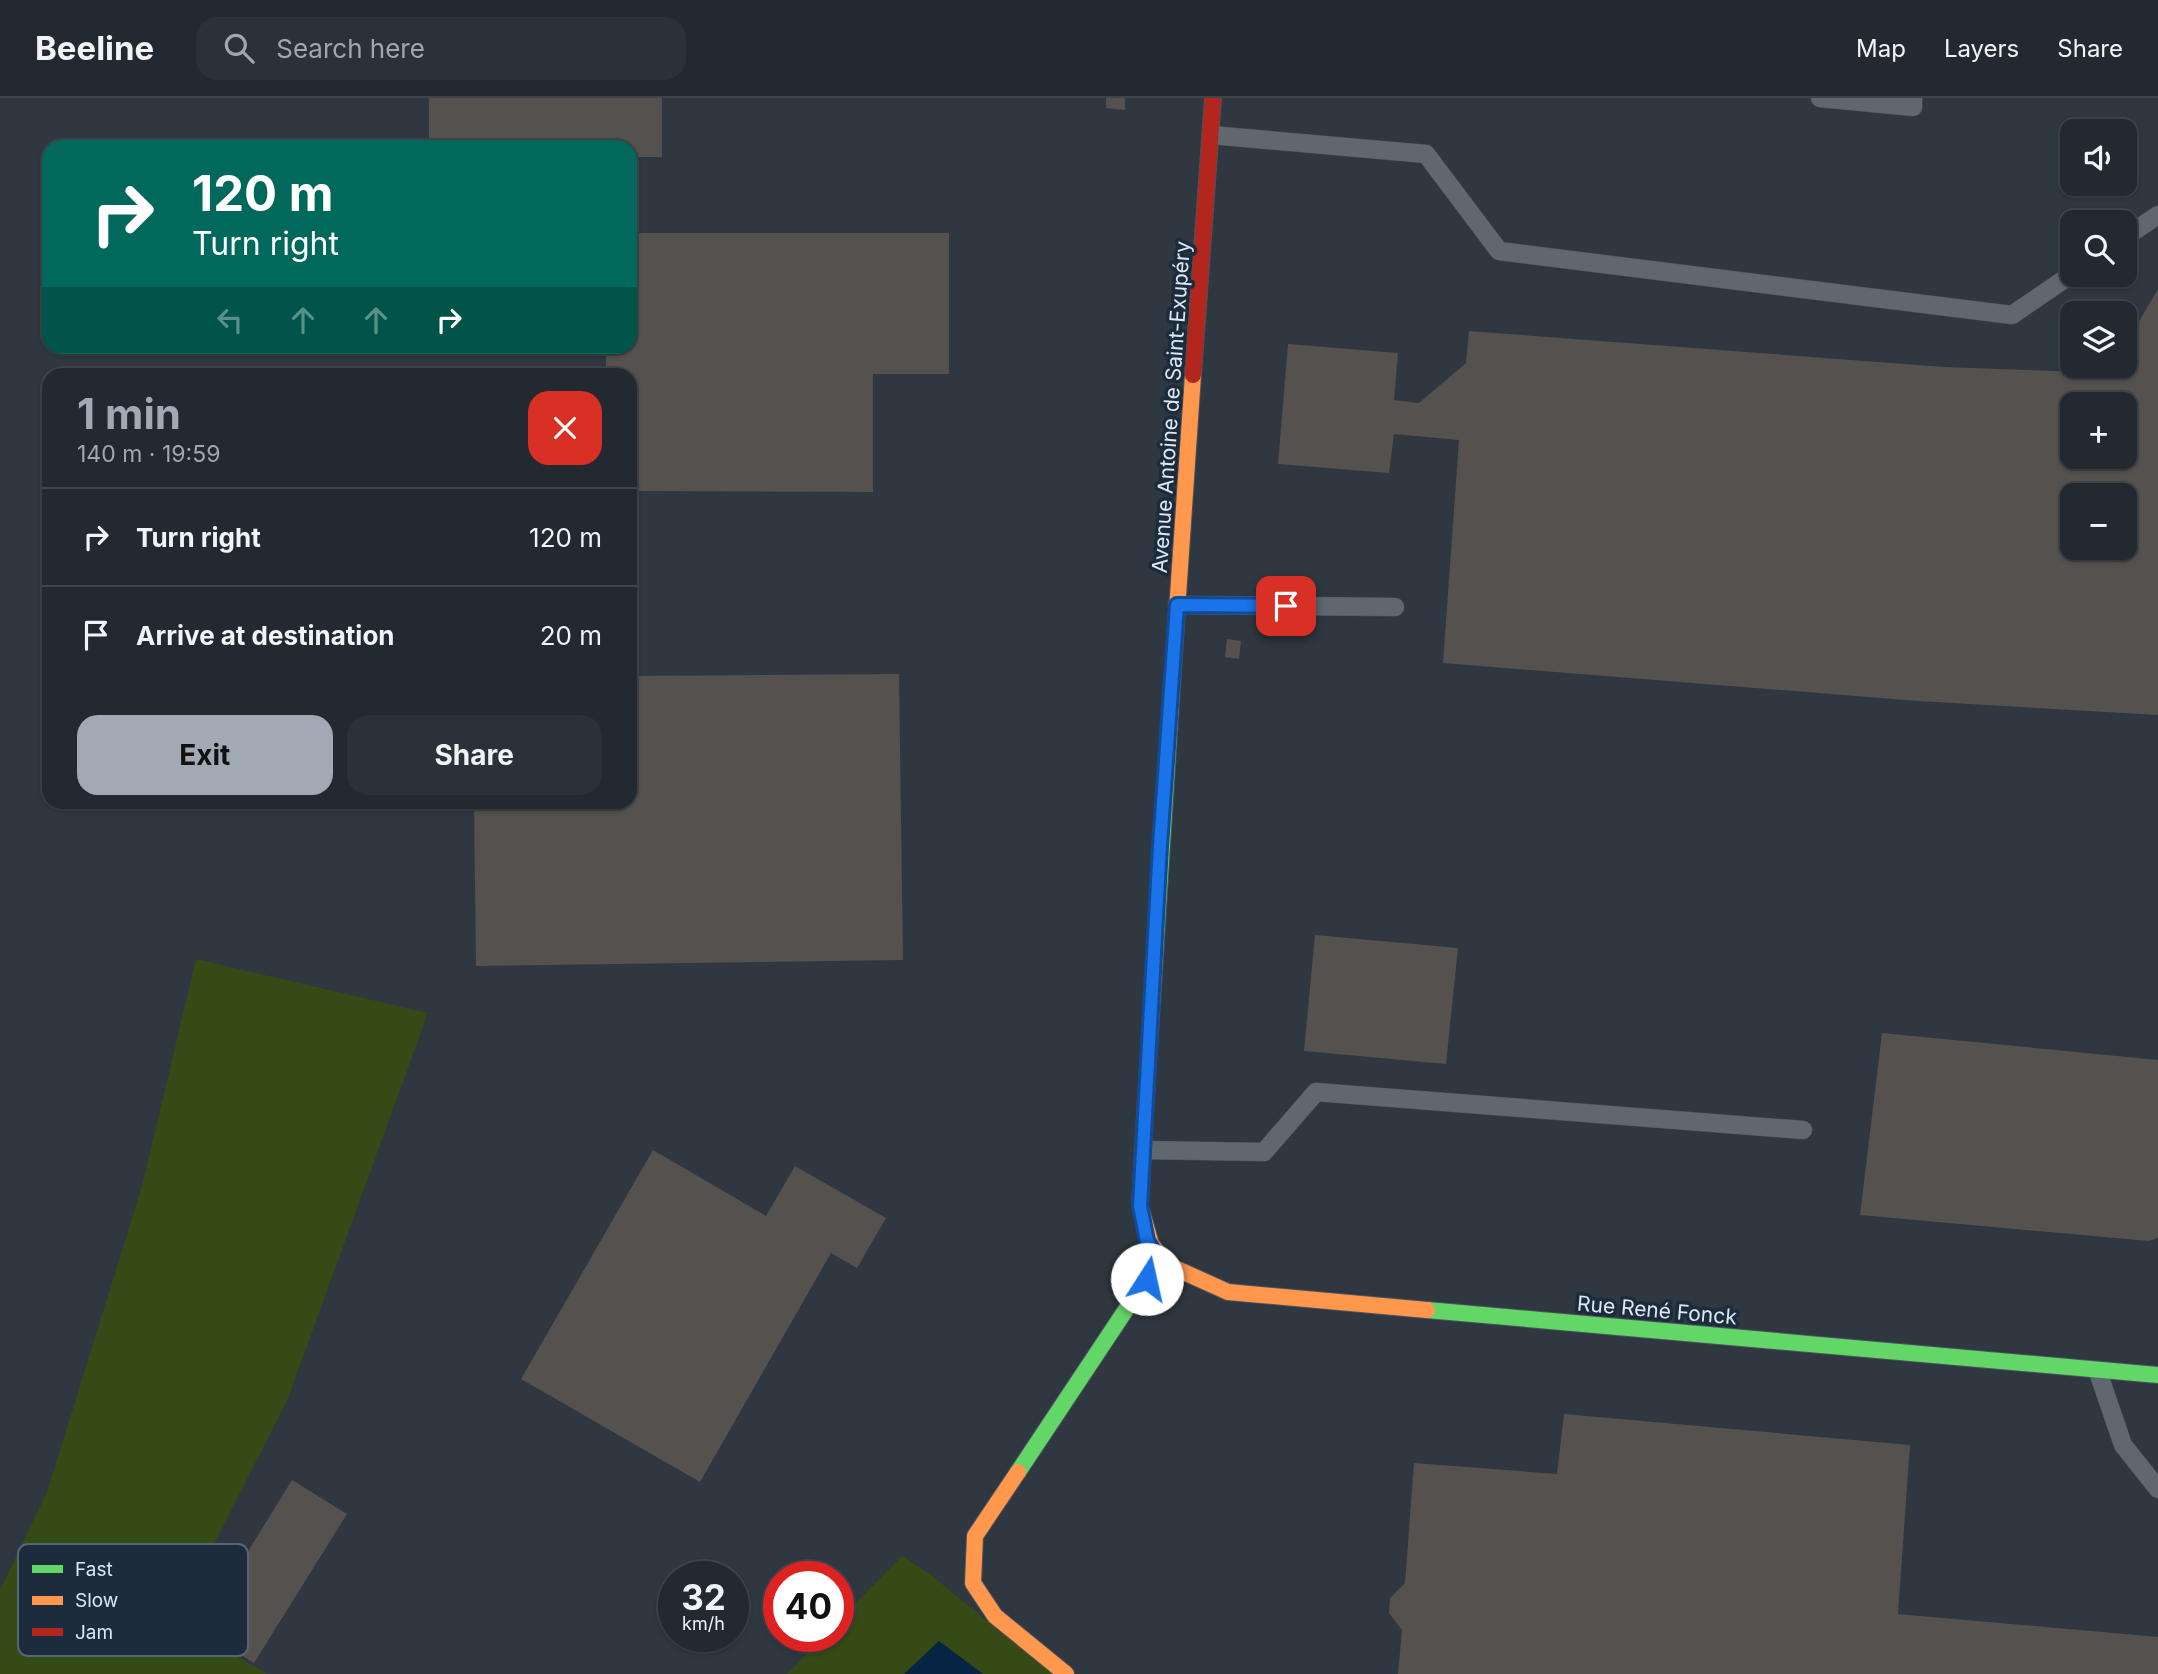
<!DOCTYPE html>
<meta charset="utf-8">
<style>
body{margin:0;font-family:Inter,sans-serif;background:#2b3138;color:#f1f3f6;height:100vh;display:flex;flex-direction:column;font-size:26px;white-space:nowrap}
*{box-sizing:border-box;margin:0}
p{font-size:23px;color:#a3a6ab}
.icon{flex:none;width:38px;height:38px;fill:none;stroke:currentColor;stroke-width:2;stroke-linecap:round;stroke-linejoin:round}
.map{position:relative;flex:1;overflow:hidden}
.drawer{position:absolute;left:42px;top:270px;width:595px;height:441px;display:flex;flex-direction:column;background:#232930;border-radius:21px;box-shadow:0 2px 5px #0004,0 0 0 2px #40454c}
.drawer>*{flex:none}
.hud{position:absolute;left:42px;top:42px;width:595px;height:214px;border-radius:21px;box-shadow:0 2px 5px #0004,0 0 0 2px #40454c;background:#00695c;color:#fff;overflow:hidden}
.buttons{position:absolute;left:2060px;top:21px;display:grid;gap:14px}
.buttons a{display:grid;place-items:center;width:77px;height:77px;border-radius:14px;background:#232930;box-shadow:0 2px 5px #0004,0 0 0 2px #40454c;font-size:35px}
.speed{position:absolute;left:658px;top:1463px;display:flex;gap:14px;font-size:35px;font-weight:700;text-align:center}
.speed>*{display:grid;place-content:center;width:91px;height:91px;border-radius:50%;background:#232930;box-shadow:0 2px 5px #0004,0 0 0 2px #40454c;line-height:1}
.speed small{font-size:18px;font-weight:400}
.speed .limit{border:10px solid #d22;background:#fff;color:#111}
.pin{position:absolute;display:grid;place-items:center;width:60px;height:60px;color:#fff;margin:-30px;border-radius:14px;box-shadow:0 4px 10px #0006}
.me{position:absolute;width:77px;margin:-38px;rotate:10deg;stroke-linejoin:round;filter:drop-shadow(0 0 5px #0008)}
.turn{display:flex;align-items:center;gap:24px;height:147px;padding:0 35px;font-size:32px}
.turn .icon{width:91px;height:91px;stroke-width:2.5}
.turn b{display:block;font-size:49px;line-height:60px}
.lanes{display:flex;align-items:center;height:66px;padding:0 35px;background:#0003;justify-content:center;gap:35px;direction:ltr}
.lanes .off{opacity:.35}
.round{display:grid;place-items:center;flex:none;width:74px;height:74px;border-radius:21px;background:#2b3138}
.overview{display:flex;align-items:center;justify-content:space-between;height:119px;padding:0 35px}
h1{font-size:42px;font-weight:700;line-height:52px;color:#a1a9b4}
.button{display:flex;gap:14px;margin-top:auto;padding:14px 35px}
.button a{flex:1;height:80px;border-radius:21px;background:#a1a9b4;color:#111;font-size:28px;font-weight:700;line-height:80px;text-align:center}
.button a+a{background:#2b3138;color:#f1f3f6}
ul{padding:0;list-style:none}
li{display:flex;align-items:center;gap:21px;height:98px;padding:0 35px;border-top:2px solid #40454c}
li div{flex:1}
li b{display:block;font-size:26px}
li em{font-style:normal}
header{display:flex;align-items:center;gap:42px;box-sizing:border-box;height:98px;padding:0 35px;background:#232930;border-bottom:2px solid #40454c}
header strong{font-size:33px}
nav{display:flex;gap:38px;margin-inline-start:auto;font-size:24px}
.search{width:490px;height:63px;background:#2b3138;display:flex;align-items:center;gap:18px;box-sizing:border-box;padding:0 24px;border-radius:21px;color:#a3a6ab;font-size:26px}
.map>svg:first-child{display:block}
</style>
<header>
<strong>Beeline</strong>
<div class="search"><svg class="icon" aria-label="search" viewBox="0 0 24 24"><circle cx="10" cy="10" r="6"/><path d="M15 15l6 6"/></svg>Search here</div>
<nav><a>Map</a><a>Layers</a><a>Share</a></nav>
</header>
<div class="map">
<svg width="2158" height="1576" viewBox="0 0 2158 1576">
<rect width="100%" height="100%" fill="#2f3740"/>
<g fill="#354a14">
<path d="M196 861 428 915 287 1303 175 1522 267 1576H0V1492L47 1394 142 1088Z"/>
<path d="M902 1458 931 1477 1052 1576H787L824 1538H838V1523Z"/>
</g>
<path fill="#062444" d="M939 1543 983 1576H904Z"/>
<g fill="#55514e" fill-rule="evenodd">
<path d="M429 0H662V59H630V49H429Z"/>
<path d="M1106 0H1125V12L1106 10Z"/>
<path d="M630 135H949V276H873V394L630 393V276H606V248H630Z"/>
<path d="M2158 191V617L1918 603 1443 565 1459 342 1394 336 1389 375 1278 366 1288 246 1398 255 1394 302 1419 305 1466 265 1469 233 1944 269 2110 275 2114 268H2124V249ZM2072 306H2124V359H2072ZM2072 397H2124V450H2072Z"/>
<path d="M1227 541 1241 543 1239 561 1225 559Z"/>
<path d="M899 576 903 862 476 868 474 704H630V578Z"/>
<path d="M1315 837 1458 850 1446 966 1304 953Z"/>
<path d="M1882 935 2158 962V1140L2149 1143 1860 1117Z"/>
<path d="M653 1052 766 1118 795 1068 886 1120 857 1170 831 1155 700 1384 521 1281Z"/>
<path d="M1564 1316 1910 1347 1898 1516 2158 1539V1576H1398L1402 1532 1389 1515 1390 1500 1405 1485 1414 1365 1557 1376Z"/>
<path d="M292 1382 347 1416 254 1565 200 1531Z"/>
</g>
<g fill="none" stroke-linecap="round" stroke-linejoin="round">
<g stroke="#4c535c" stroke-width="19">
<g id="lane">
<path d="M1820 0 1913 9V0"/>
<path d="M1211 37 1426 56 1499 153 2012 217 2072 176"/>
<path d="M2124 140 2158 117"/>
<path d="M1177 507 1395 509"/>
<path d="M1143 1052 1264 1054 1316 994 1803 1032"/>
<path d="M2098 1274 2123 1347 2158 1391"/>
</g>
</g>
<g stroke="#4c535c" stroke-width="18">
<g id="fast">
<path d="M1146 999 1174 557"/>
<path d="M1427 1212 2158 1277"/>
<path d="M1018 1374 1159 1162"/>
</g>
</g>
<g stroke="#4c535c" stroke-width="18">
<g id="slow">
<path d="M1174 557 1193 277"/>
<path d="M1146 999 1140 1108 1151 1146 1168 1167 1228 1194 1427 1212"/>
<path d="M1018 1374 975 1438 973 1485 995 1518 1066 1576"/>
</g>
</g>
<g stroke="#4c535c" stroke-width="18">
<path id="jam" d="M1193 277 1213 0"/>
</g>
<use href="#lane" stroke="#60676e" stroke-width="18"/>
<use href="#fast" stroke="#63d668" stroke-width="16"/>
<use href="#slow" stroke="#ff974d" stroke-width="16"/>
<use href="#jam" stroke="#b3261e" stroke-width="16"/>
</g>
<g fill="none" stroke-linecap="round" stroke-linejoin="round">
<g stroke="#114b97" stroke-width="18">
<path id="route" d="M1147 1181 1159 1162 1147 1143 1140 1108 1160 748 1177 507 1286 508"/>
</g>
<use href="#route" stroke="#1a73e8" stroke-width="12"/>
</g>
<g text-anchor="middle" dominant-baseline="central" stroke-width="7" stroke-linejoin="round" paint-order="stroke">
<g font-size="21" fill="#dee7f3" stroke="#1d2c3d">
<text transform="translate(1171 309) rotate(-86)">Avenue Antoine de Saint-Exupéry</text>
<text transform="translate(1657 1212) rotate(5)">Rue René Fonck</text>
</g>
</g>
<rect x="18" y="1446" width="230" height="112" rx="10" fill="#1d2c3d" stroke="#576474" stroke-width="2"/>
<rect x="32" y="1467" width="31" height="8" fill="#63d668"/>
<rect x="32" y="1498" width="31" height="9" fill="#ff974d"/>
<rect x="32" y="1530" width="31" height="8" fill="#b3261e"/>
<g font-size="19" fill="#dee7f3">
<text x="75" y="1478">Fast</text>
<text x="75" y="1509">Slow</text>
<text x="75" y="1541">Jam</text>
</g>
</svg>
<div class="buttons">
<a><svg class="icon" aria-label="sound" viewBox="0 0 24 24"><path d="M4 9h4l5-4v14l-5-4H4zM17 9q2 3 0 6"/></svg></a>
<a><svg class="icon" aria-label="search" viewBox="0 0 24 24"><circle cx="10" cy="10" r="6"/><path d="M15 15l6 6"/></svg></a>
<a><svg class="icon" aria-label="layers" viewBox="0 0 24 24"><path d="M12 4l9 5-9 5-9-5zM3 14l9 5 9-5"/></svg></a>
<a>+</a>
<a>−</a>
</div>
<div class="speed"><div>32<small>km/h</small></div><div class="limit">40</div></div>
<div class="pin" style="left:1286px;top:508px;background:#d93025"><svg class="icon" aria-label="arrive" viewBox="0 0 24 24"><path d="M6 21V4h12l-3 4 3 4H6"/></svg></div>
<svg class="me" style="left:1147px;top:1181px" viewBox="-20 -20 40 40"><circle r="19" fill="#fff"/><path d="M0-13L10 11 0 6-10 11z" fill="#1a73e8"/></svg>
<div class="hud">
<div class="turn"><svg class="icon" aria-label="right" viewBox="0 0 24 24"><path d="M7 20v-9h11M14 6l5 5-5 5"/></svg><div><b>120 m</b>Turn right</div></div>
<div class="lanes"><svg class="icon off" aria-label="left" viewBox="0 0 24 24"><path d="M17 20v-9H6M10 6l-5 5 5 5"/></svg><svg class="icon off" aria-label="ahead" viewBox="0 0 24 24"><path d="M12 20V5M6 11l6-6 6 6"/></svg><svg class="icon off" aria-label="ahead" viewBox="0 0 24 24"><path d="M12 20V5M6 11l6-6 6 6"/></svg><svg class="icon" aria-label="right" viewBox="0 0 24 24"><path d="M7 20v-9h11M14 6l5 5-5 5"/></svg></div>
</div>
<section class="drawer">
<div class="overview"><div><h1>1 min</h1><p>140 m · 19:59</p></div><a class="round" style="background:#d93025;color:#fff"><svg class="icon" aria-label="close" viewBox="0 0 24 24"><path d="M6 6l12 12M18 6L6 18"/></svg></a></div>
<ul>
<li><svg class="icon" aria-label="right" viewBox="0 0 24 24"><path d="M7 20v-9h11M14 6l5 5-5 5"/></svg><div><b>Turn right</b></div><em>120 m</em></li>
<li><svg class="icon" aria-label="arrive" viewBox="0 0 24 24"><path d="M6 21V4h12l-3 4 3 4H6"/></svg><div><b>Arrive at destination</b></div><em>20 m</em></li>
</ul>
<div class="button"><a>Exit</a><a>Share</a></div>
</section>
</div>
